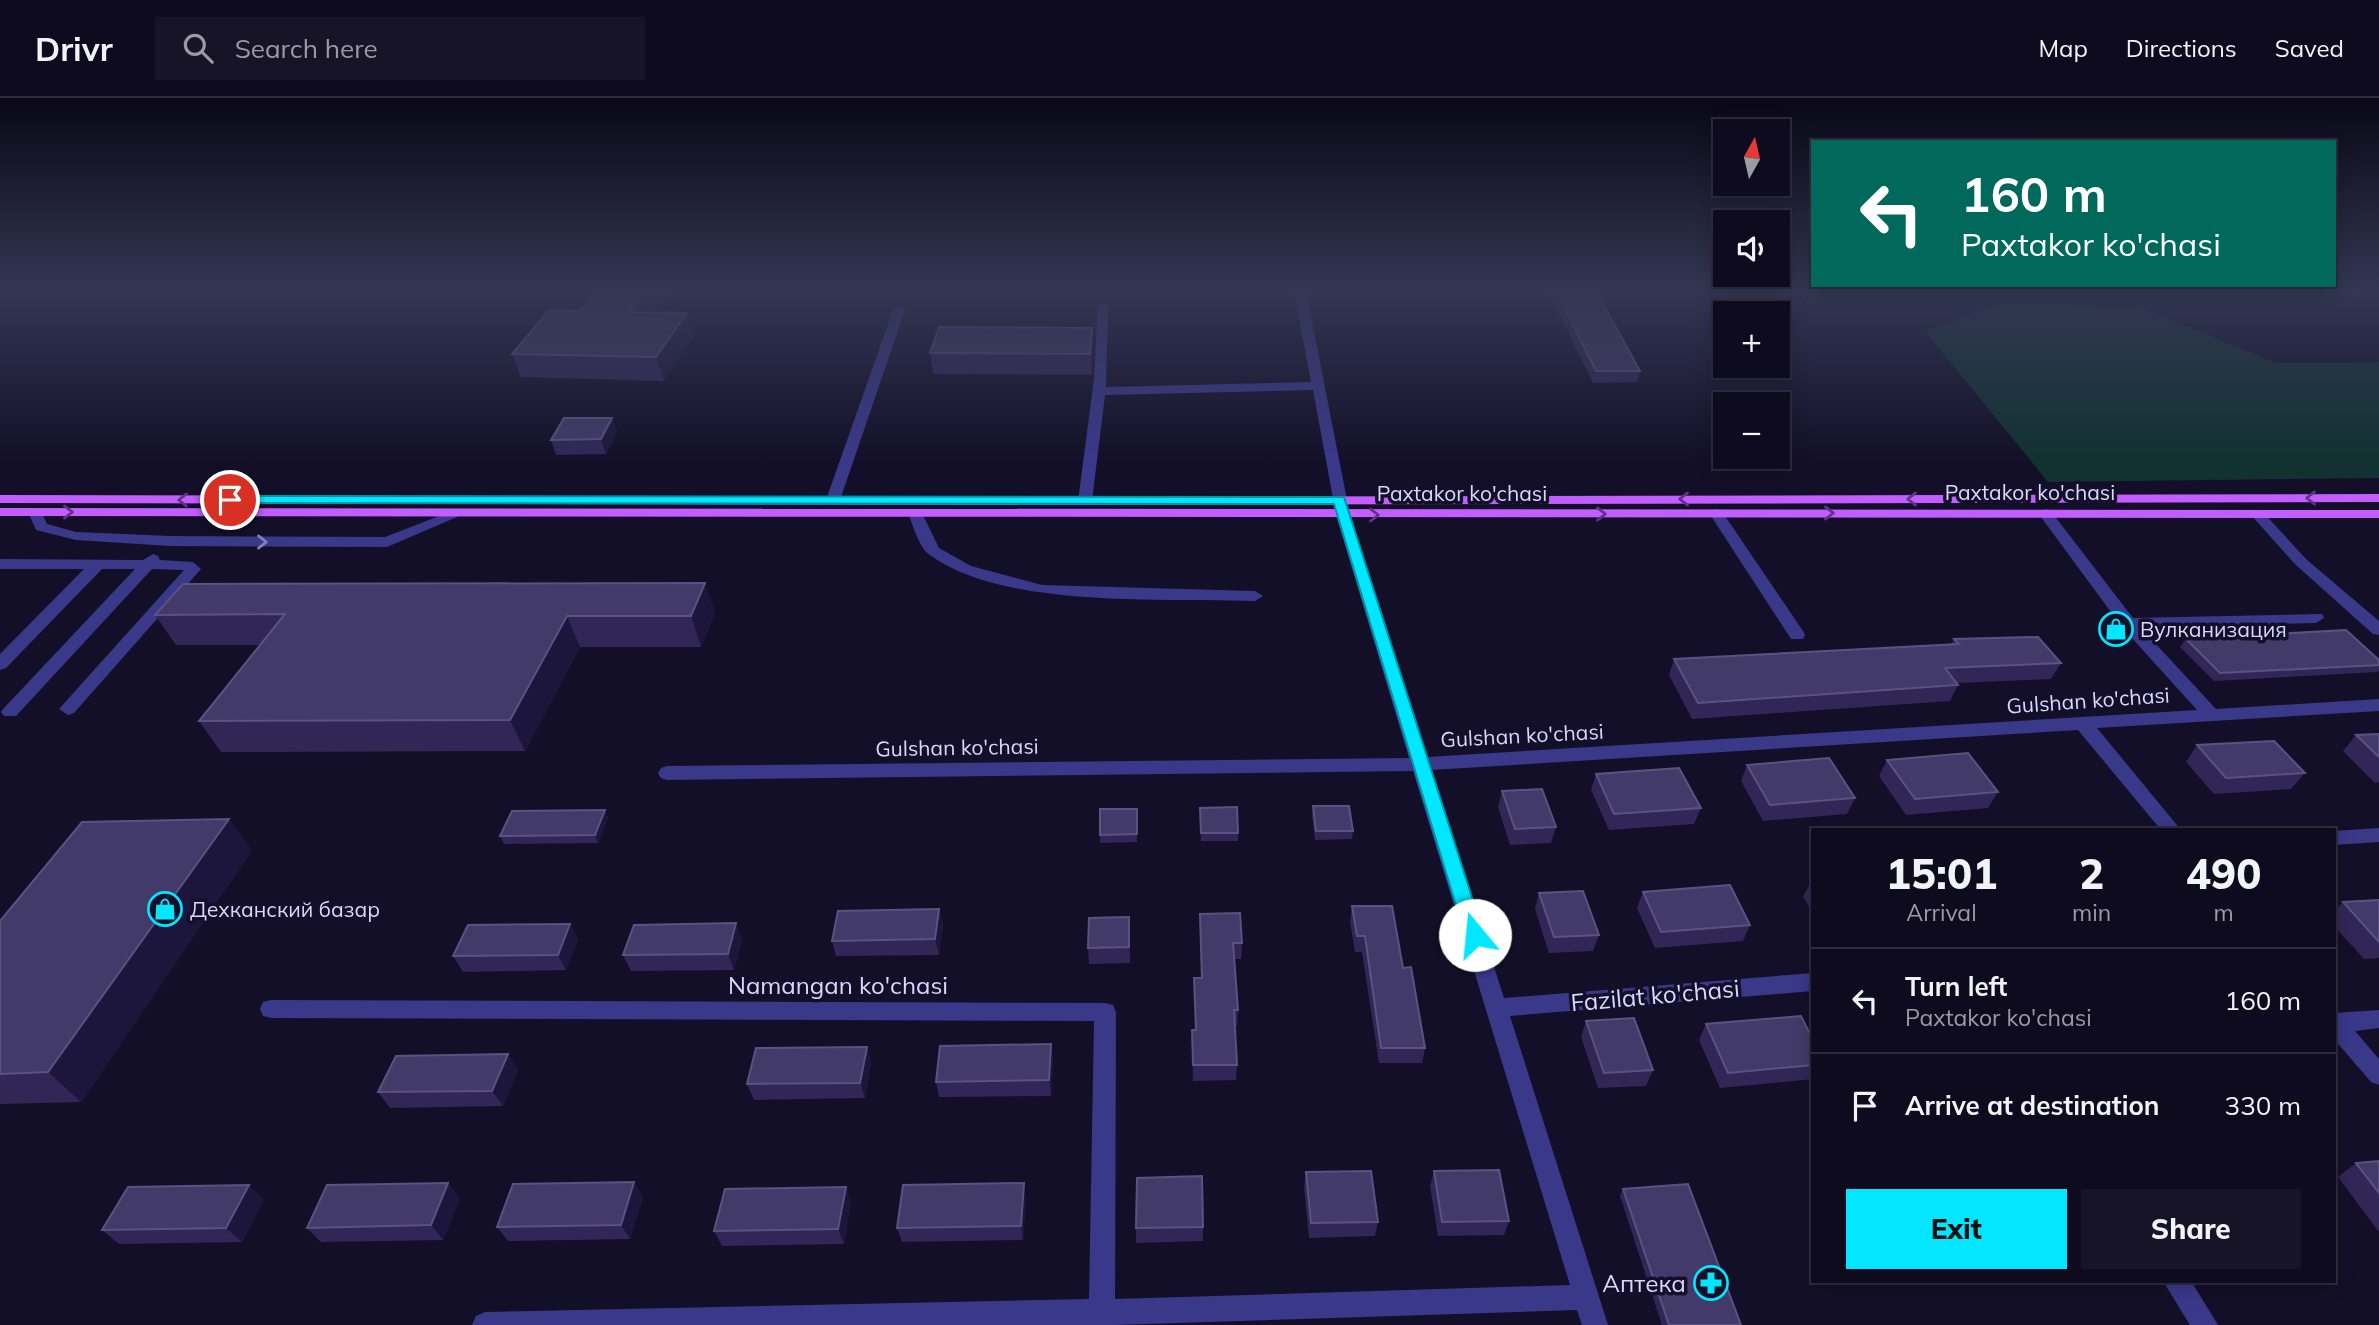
<!DOCTYPE html>
<meta charset="utf-8">
<style>
body{margin:0;font-family:Mulish,sans-serif;background:#171427;color:#f1f3f6;height:100vh;display:flex;flex-direction:column;font-size:26px;white-space:nowrap}
*{box-sizing:border-box;margin:0}
p{font-size:23px;color:#9b9ba4}
.icon{flex:none;width:38px;height:38px;fill:none;stroke:currentColor;stroke-width:2;stroke-linecap:round;stroke-linejoin:round}
.map{position:relative;flex:1;overflow:hidden}
.details{position:absolute;left:1811px;top:730px;width:525px;height:455px;display:flex;flex-direction:column;background:#0e0b1e;border-radius:0px;box-shadow:0 4px 18px #0003,0 0 0 2px #2e2b3c}
.details>*{flex:none}
.banner{position:absolute;left:1811px;top:42px;width:525px;height:147px;border-radius:0px;box-shadow:0 4px 18px #0003,0 0 0 2px #2e2b3c;background:#00695c;color:#fff;overflow:hidden}
.needle{width:46px;rotate:8deg}
.fabs{position:absolute;left:1713px;top:21px;display:grid;gap:14px}
.fabs a{display:grid;place-items:center;width:77px;height:77px;border-radius:0px;background:#0e0b1e;box-shadow:0 4px 18px #0003,0 0 0 2px #2e2b3c;font-size:35px}
.pin{position:absolute;display:grid;place-items:center;width:60px;height:60px;color:#fff;margin:-30px;border:4px solid #fff;border-radius:50%;box-shadow:0 2px 7px #0007}
.me{position:absolute;width:77px;margin:-38px;rotate:343deg;stroke-linejoin:round;filter:drop-shadow(0 0 5px #0008)}
.turn{display:flex;align-items:center;gap:24px;height:147px;padding:0 35px;font-size:32px}
.turn .icon{width:91px;height:91px;stroke-width:2.5}
.turn b{display:block;font-size:49px;line-height:60px}
.eta{display:flex;justify-content:space-evenly;align-items:center;height:119px;text-align:center}
.eta b{font-size:42px;font-weight:800;line-height:49px}
.button{display:flex;gap:14px;margin-top:auto;padding:14px 35px}
.button a{flex:1;height:80px;border-radius:0px;background:#02e7ff;color:#111;font-size:28px;font-weight:800;line-height:80px;text-align:center}
.button a+a{background:#171427;color:#f1f3f6}
ul{padding:0;list-style:none}
li{display:flex;align-items:center;gap:21px;height:105px;padding:0 35px;border-top:2px solid #2e2b3c}
li div{flex:1}
li b{display:block;font-size:26px}
li em{font-style:normal}
header{display:flex;align-items:center;gap:42px;box-sizing:border-box;height:98px;padding:0 35px;background:#0e0b1e;border-bottom:2px solid #2e2b3c}
header strong{font-size:33px}
nav{display:flex;gap:38px;margin-inline-start:auto;font-size:24px}
.search{width:490px;height:63px;background:#171427;display:flex;align-items:center;gap:18px;box-sizing:border-box;padding:0 24px;border-radius:0px;color:#9b9ba4;font-size:26px}
.map>svg:first-child{display:block}
</style>
<header>
<strong>Drivr</strong>
<div class="search"><svg class="icon" aria-label="search" viewBox="0 0 24 24"><circle cx="10" cy="10" r="6"/><path d="M15 15l6 6"/></svg>Search here</div>
<nav><a>Map</a><a>Directions</a><a>Saved</a></nav>
</header>
<div class="map">
<svg width="2379" height="1227" viewBox="0 0 2379 1227">
<rect width="100%" height="100%" fill="#130f28"/>
<path fill="#113231" d="M2000 206 2141 210 2276 265 2379 264V380L2048 384 1925 233Z"/>
<g fill="none" stroke-linecap="round" stroke-linejoin="round">
<g fill="#3a3889" fill-rule="evenodd">
<path d="M1294 193H1306L1350 417 1427 659 2197 612 2122 529 2038 415 2045 411 2050 412 2133 520 2322 516 2324 520 2316 525 2141 530 2216 611 2379 601V613L2097 630 2181 732H2161L2078 632 1431 672 1504 900 1813 875V893L1510 918 1608 1227H1582L1577 1212 1115 1227H472L476 1218 485 1214 1089 1201 1094 923 271 920 263 918 260 911 263 904 271 902 1105 905 1113 907 1116 914 1115 1201 1570 1187 1413 673 667 682 661 680 658 675 661 670 667 668 1409 660 1336 417 1313 292 1105 297 1092 403 1085 407 1078 403 1094 281 1098 205 1108 207 1106 289 1311 284Z"/>
<path d="M899 208 905 212 840 402 838 405H828L826 402 893 212Z"/>
<path d="M35 410 40 411 47 426 76 434 170 438 385 439 452 413H462L464 416 387 449 170 448 76 442 36 432 28 414Z"/>
<path d="M915 411 922 415 939 450 971 468 1042 487 1255 493 1263 498 1255 503C1165 500 1003 511 930 457 919 450 913 427 908 415Z"/>
<path d="M1716 411 1721 412 1803 533 1805 537 1803 541H1791L1709 415Z"/>
<path d="M2257 412 2262 413 2306 461 2379 523V537L2373 536 2296 467 2250 416Z"/>
<path d="M153 456 158 458 160 462 193 464 201 471 74 615 68 617 59 611 184 472 152 471 16 618H4L1 614 4 610 135 471H102L6 570 0 572V556L84 471H0V461L143 462Z"/>
<path d="M2379 730V744L2334 747V733Z"/>
<path d="M2379 912V930L2355 933 2379 961V987L2371 984 2334 941V915Z"/>
<path d="M2163 1183H2191L2218 1227H2190Z"/>
</g>
<g fill="#c25dff" fill-rule="evenodd">
<path d="M2379 396V404L1085 407 0 405V397L1085 399Z"/>
<path d="M0 410 2379 412V420L0 418Z"/>
</g>
</g>
<g fill="#302757">
<path d="M1548 193H1596L1640 273 1637 284 1593 285Z"/>
<path d="M580 213 687 215 694 238 664 283 521 279 512 256Z"/>
<path d="M1092 230 1093 251 1092 277 933 276 930 255Z"/>
<path d="M612 320 617 335 606 356 556 357 551 342Z"/>
<path d="M705 485 715 515 701 549H580L525 653 221 654 199 623 260 547H176L155 517Z"/>
<path d="M1954 541 2061 565 2051 581 1957 585 1958 587 1950 603 1692 621 1669 577 1674 561 1951 547Z"/>
<path d="M2186 541 2379 562V572L2377 574 2214 583 2180 549Z"/>
<path d="M2379 636V684L2375 685 2343 653 2356 637Z"/>
<path d="M2197 647 2305 675 2291 691 2214 696 2186 664Z"/>
<path d="M1887 662 1998 694 1988 710 1906 717 1879 678Z"/>
<path d="M1747 667 1855 700 1847 716 1763 723 1741 683Z"/>
<path d="M1596 676 1701 710 1694 726 1609 732 1591 692Z"/>
<path d="M1502 693 1556 729 1551 745 1510 747 1498 709Z"/>
<path d="M1313 708 1353 733 1352 741 1315 742 1312 717Z"/>
<path d="M1200 710 1238 735V743H1201Z"/>
<path d="M1137 711V744L1100 745V737Z"/>
<path d="M605 712 608 720 598 745 504 746 500 738Z"/>
<path d="M252 752 81 1004 0 1006V823Z"/>
<path d="M1811 783H1813V816L1803 799Z"/>
<path d="M1643 794 1750 827 1743 843 1655 850 1637 810Z"/>
<path d="M1539 795 1599 837 1593 853 1549 855 1535 811Z"/>
<path d="M2379 802V860L2364 861 2334 828V813L2343 804Z"/>
<path d="M1352 808 1403 870 1425 950 1422 965H1379L1362 854H1355L1350 824Z"/>
<path d="M939 811 943 827 939 857 836 858 832 843Z"/>
<path d="M1200 816 1242 845 1241 861H1234L1238 912 1237 928H1235L1237 967 1236 982 1193 983 1192 932H1195L1201 880Z"/>
<path d="M1129 819 1130 865 1089 866 1088 850Z"/>
<path d="M570 826 578 842 566 872 463 874 453 858Z"/>
<path d="M742 841 734 872 631 873 623 857Z"/>
<path d="M1586 923 1653 972 1646 988 1598 990 1581 939Z"/>
<path d="M1706 926 1813 967V981L1720 990 1699 942Z"/>
<path d="M1051 946 1053 962 1051 998 939 999 936 984Z"/>
<path d="M867 949 871 964 865 1000 754 1002 747 986Z"/>
<path d="M508 956 518 972 503 1008 390 1010 378 994Z"/>
<path d="M2379 1063V1134L2338 1079 2356 1065Z"/>
<path d="M1434 1073 1509 1123 1504 1137 1438 1138 1430 1088Z"/>
<path d="M1306 1074 1378 1124 1375 1138 1309 1140 1304 1089Z"/>
<path d="M634 1084 643 1099 630 1141 508 1143 497 1129Z"/>
<path d="M1623 1091 1741 1227H1662L1620 1098Z"/>
<path d="M460 1100 443 1142 321 1144 307 1130Z"/>
<path d="M1026 1100 1023 1142 902 1144 897 1130Z"/>
<path d="M264 1102 242 1144 119 1146 102 1132Z"/>
<path d="M851 1103 844 1146 722 1148 714 1133Z"/>
<path d="M1203 1129V1143L1136 1145V1130Z"/>
</g>
<g fill="#1d163c">
<path d="M646 193H670L638 237 630 214Z"/>
<path d="M687 215 694 238 664 283 656 259Z"/>
<path d="M1092 230 1093 251 1092 277 1090 256Z"/>
<path d="M612 320 617 335 606 356 601 341Z"/>
<path d="M705 485 715 515 701 549 691 518Z"/>
<path d="M567 518 580 549 525 653 510 622Z"/>
<path d="M605 712 608 720 598 745 595 737Z"/>
<path d="M229 721 252 752 81 1004 48 974Z"/>
<path d="M939 811 943 827 939 857 935 841Z"/>
<path d="M736 825 742 841 734 872 728 856Z"/>
<path d="M570 826 578 842 566 872 558 857Z"/>
<path d="M1051 946 1053 962 1051 998 1049 982Z"/>
<path d="M867 949 871 964 865 1000 860 985Z"/>
<path d="M508 956 518 972 503 1008 492 993Z"/>
<path d="M634 1084 643 1099 630 1141 621 1127Z"/>
<path d="M448 1085 460 1100 443 1142 431 1127Z"/>
<path d="M1024 1085 1026 1100 1023 1142 1021 1128Z"/>
<path d="M249 1087 264 1102 242 1144 226 1130Z"/>
<path d="M846 1089 851 1103 844 1146 838 1131Z"/>
</g>
<g fill="#423a69" stroke="#5a5280" stroke-width="2">
<path d="M597 193H646L630 214 687 215 656 259 512 256 549 212 580 213Z"/>
<path d="M1556 193H1596L1640 273H1596Z"/>
<path d="M939 229 1092 230 1090 256 930 255Z"/>
<path d="M564 320H612L601 341 551 342Z"/>
<path d="M705 485 691 518H567L510 622 199 623 285 516 155 517 183 486Z"/>
<path d="M2346 532 2379 562V567L2220 575 2186 541Z"/>
<path d="M2038 539 2061 565 1945 570 1958 587 1698 605 1674 561 1959 546 1954 541Z"/>
<path d="M2379 636V659L2356 637Z"/>
<path d="M2274 643 2305 675 2226 680 2197 647Z"/>
<path d="M1968 655 1998 694 1915 701 1887 662Z"/>
<path d="M1829 660 1855 700 1770 707 1747 667Z"/>
<path d="M1679 670 1701 710 1614 716 1596 676Z"/>
<path d="M1542 691 1556 729 1515 731 1502 693Z"/>
<path d="M1313 708H1349L1353 733H1316Z"/>
<path d="M1237 709 1238 735H1201L1200 710Z"/>
<path d="M1100 711H1137V736L1100 737Z"/>
<path d="M605 712 595 737 500 738 512 713Z"/>
<path d="M229 721 48 974 0 976V823L82 724Z"/>
<path d="M1730 787 1750 827 1661 834 1643 794Z"/>
<path d="M1583 793 1599 837 1554 839 1539 795Z"/>
<path d="M2379 802V844L2343 804Z"/>
<path d="M1352 808H1392L1403 870 1411 869 1425 950H1381L1365 838H1357Z"/>
<path d="M939 811 935 841 832 843 838 813Z"/>
<path d="M1240 815 1242 845H1233L1238 912H1234L1237 967H1193L1192 932H1196L1194 880H1202L1200 816Z"/>
<path d="M1129 819V849L1088 850 1089 820Z"/>
<path d="M736 825 728 856 623 857 634 827Z"/>
<path d="M570 826 558 857 453 858 468 827Z"/>
<path d="M1801 918 1813 942V967L1728 975 1706 926Z"/>
<path d="M1634 920 1653 972 1604 975 1586 923Z"/>
<path d="M1051 946 1049 982 936 984 940 948Z"/>
<path d="M867 949 860 985 747 986 756 950Z"/>
<path d="M508 956 492 993 378 994 396 958Z"/>
<path d="M2379 1063V1095L2356 1065Z"/>
<path d="M1499 1072 1509 1123 1442 1124 1434 1073Z"/>
<path d="M1371 1073 1378 1124 1311 1125 1306 1074Z"/>
<path d="M1202 1078 1203 1129 1136 1130 1137 1080Z"/>
<path d="M634 1084 621 1127 497 1129 513 1086Z"/>
<path d="M448 1085 431 1127 307 1130 327 1087Z"/>
<path d="M1024 1085 1021 1128 897 1130 903 1087Z"/>
<path d="M1688 1086 1741 1227H1669L1623 1091Z"/>
<path d="M249 1087 226 1130 102 1132 128 1089Z"/>
<path d="M846 1089 838 1131 714 1133 725 1091Z"/>
</g>
<defs><path id="oneway-chevron" d="M-2-3.5L2.5 0L-2 3.5" fill="none" stroke-width="1.6" stroke-linecap="round" stroke-linejoin="round" transform="scale(1.75)"/></defs>
<g stroke="#623289">
<use href="#oneway-chevron" transform="translate(2311 400) rotate(180)"/>
<use href="#oneway-chevron" transform="translate(1684 401) rotate(180)"/>
<use href="#oneway-chevron" transform="translate(1912 401) rotate(180)"/>
<use href="#oneway-chevron" transform="translate(183 402) rotate(-180)"/>
<use href="#oneway-chevron" transform="translate(68 414)"/>
<use href="#oneway-chevron" transform="translate(1829 415)"/>
<use href="#oneway-chevron" transform="translate(1601 416)"/>
<use href="#oneway-chevron" transform="translate(1374 417)"/>
</g>
<use stroke="#827fbe" href="#oneway-chevron" transform="translate(262 444)"/>
<linearGradient id="sky" x2="0" y2="1"><stop stop-color="#0a0816"/><stop offset="0.53" stop-color="#333753"/><stop offset="1" stop-color="#333753" stop-opacity="0"/></linearGradient>
<rect width="2379" height="364" fill="url(#sky)"/>
<path fill="#02e7ff" stroke="#0196a6" stroke-width="2" d="M230 398 1344 399 1484 837 1482 843 1475 845 1468 843 1465 837 1334 406 226 405V399Z"/>
<defs>
<g id="shop-ring" transform="scale(1.75)"><circle r="9.5" fill="#130f28" stroke="#02e7ff" stroke-width="1.5"/><path d="M-5-2.5h2.3a2.7 3.5 0 0 1 5.4 0H5L5.5 6h-11ZM-1.5-2.5h3a1.5 2.3 0 0 0-3 0Z" fill="#02e7ff"/></g>
<g id="pharmacy-ring" transform="scale(1.75)"><circle r="9.5" fill="#130f28" stroke="#02e7ff" stroke-width="1.5"/><path d="M-2-6h4v4h4v4h-4v4h-4v-4h-4v-4h4Z" fill="#02e7ff"/></g>
</defs>
<g fill-rule="evenodd">
<use href="#shop-ring" x="2116" y="531"/>
<use href="#shop-ring" x="165" y="811"/>
<use href="#pharmacy-ring" x="1711" y="1185"/>
</g>
<g text-anchor="middle" dominant-baseline="central" stroke-width="7" stroke-linejoin="round" paint-order="stroke">
<g font-size="21" fill="#dad6ff" stroke="#130f28">
<text x="2030" y="394">Paxtakor ko'chasi</text>
<text x="1462" y="395">Paxtakor ko'chasi</text>
<text transform="translate(2088 602) rotate(-4)">Gulshan ko'chasi</text>
<text transform="translate(1522 637) rotate(-3)">Gulshan ko'chasi</text>
<text transform="translate(957 649) rotate(-1)">Gulshan ko'chasi</text>
</g>
<g font-size="21" fill="#dad6ff" stroke="#130f28" text-anchor="start">
<text x="2140" y="531">Вулканизация</text>
<text x="190" y="811">Дехканский базар</text>
</g>
<g font-size="24" fill="#dad6ff" stroke="#130f28">
<text x="838" y="887">Namangan ko'chasi</text>
<text transform="translate(1655 897) rotate(-5)">Fazilat ko'chasi</text>
</g>
<g font-size="24" fill="#dad6ff" stroke="#130f28" text-anchor="end">
<text x="1686" y="1185">Аптека</text>
</g>
</g>
</svg>
<div class="fabs">
<a><svg class="needle" viewBox="-14 -14 28 28"><path d="M0-13l5 13h-10z" fill="#e53935"/><path d="M0 13l5-13h-10z" fill="#9b9ba4"/></svg></a>
<a><svg class="icon" aria-label="sound" viewBox="0 0 24 24"><path d="M4 9h4l5-4v14l-5-4H4zM17 9q2 3 0 6"/></svg></a>
<a>+</a>
<a>−</a>
</div>
<div class="pin" style="left:230px;top:402px;background:#d93025"><svg class="icon" aria-label="arrive" viewBox="0 0 24 24"><path d="M6 21V4h12l-3 4 3 4H6"/></svg></div>
<svg class="me" style="left:1475px;top:837px" viewBox="-20 -20 40 40"><circle r="19" fill="#fff"/><path d="M0-13L10 11 0 6-10 11z" fill="#02e7ff"/></svg>
<div class="banner">
<div class="turn"><svg class="icon" aria-label="left" viewBox="0 0 24 24"><path d="M17 20v-9H6M10 6l-5 5 5 5"/></svg><div><b>160 m</b>Paxtakor ko'chasi</div></div>
</div>
<section class="details">
<div class="eta">
<div><b>15:01</b><p>Arrival</p></div>
<div><b>2</b><p>min</p></div>
<div><b>490</b><p>m</p></div>
</div>
<ul>
<li><svg class="icon" aria-label="left" viewBox="0 0 24 24"><path d="M17 20v-9H6M10 6l-5 5 5 5"/></svg><div><b>Turn left</b><p>Paxtakor ko'chasi</p></div><em>160 m</em></li>
<li><svg class="icon" aria-label="arrive" viewBox="0 0 24 24"><path d="M6 21V4h12l-3 4 3 4H6"/></svg><div><b>Arrive at destination</b></div><em>330 m</em></li>
</ul>
<div class="button"><a>Exit</a><a>Share</a></div>
</section>
</div>
